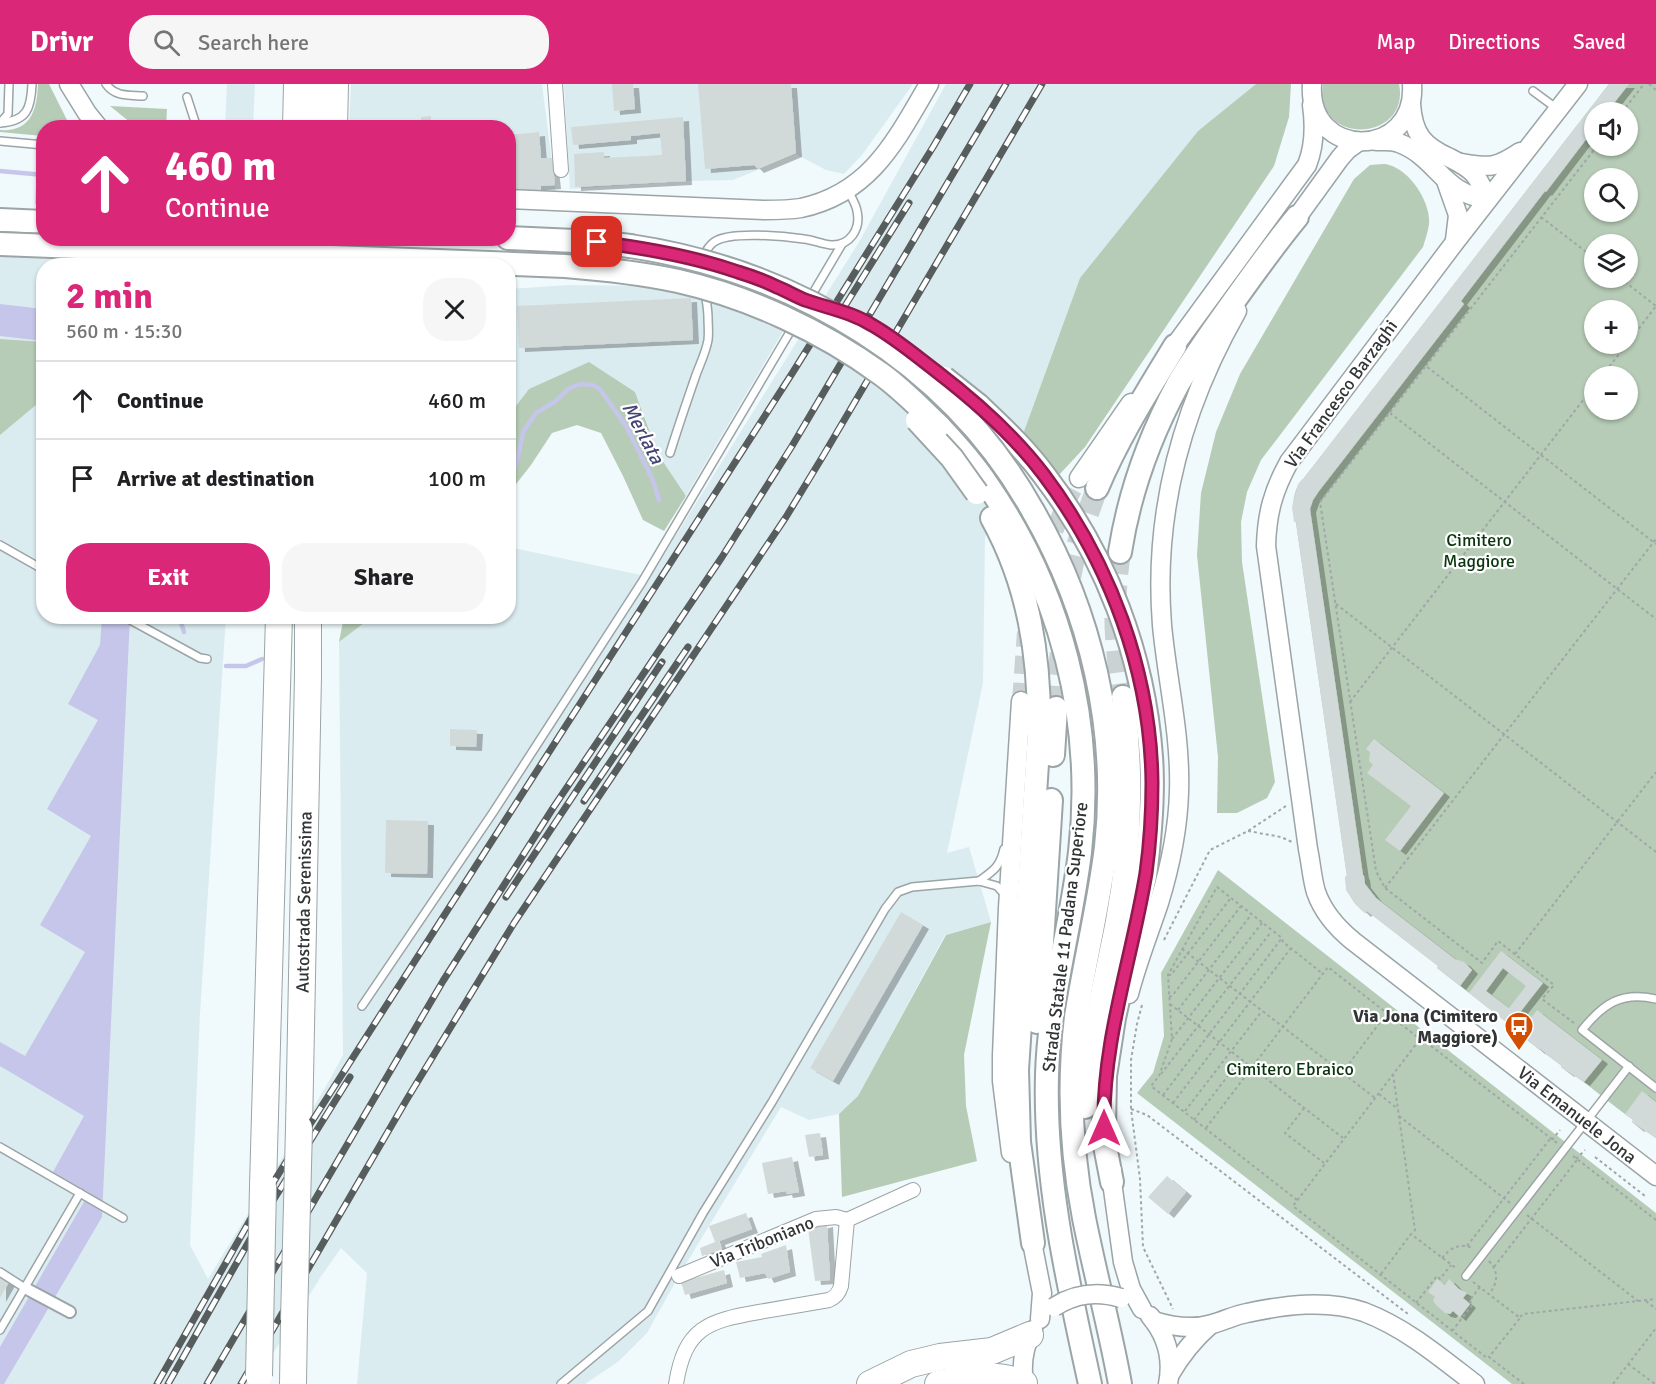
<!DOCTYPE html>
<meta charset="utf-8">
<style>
body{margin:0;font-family:Signika,sans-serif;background:#f6f6f6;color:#202124;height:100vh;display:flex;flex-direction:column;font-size:22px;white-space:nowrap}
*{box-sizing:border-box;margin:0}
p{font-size:20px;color:#757577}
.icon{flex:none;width:33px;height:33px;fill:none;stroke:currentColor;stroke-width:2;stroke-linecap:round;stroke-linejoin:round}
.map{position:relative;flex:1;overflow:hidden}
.side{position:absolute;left:36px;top:174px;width:480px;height:366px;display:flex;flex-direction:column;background:#fff;border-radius:24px;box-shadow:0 2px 4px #0004}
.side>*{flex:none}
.top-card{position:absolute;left:36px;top:36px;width:480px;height:126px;border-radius:24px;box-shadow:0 2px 4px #0004;background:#db2777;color:#fff;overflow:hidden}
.buttons{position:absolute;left:1584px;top:18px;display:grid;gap:12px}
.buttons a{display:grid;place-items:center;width:54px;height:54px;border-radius:50%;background:#fff;box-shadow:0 2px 4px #0004;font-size:30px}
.pin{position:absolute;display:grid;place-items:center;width:51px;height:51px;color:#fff;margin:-26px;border-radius:12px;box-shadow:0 3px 9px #0006}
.me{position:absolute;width:66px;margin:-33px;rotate:0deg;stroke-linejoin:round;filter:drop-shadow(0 0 4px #0008)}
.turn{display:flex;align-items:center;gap:21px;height:126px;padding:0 30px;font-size:27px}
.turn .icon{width:78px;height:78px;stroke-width:2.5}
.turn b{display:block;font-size:42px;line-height:51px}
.round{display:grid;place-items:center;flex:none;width:63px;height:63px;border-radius:24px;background:#f6f6f6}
.headline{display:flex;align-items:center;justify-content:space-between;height:102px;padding:0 30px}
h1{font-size:36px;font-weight:700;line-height:45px;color:#db2777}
.primary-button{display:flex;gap:12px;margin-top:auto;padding:12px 30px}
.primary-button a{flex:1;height:69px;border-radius:24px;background:#db2777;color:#fff;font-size:24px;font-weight:700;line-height:69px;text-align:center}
.primary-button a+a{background:#f6f6f6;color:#202124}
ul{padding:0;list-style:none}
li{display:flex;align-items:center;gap:18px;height:78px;padding:0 30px;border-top:2px solid #e0e0e0}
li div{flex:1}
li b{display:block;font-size:22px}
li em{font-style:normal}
header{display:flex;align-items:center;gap:36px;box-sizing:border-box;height:84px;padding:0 30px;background:#db2777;color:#fff}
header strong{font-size:28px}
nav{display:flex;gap:33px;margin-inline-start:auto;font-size:21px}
.search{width:420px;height:54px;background:#f6f6f6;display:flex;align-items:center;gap:15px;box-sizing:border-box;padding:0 21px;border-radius:24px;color:#757577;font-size:22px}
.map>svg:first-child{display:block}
</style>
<header>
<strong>Drivr</strong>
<div class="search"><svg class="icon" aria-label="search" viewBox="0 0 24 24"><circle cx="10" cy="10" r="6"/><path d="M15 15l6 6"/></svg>Search here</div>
<nav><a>Map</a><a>Directions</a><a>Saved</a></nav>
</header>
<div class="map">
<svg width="1656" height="1300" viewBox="0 0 1656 1300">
<defs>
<filter id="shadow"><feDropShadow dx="6" dy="4" stdDeviation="0" flood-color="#0004"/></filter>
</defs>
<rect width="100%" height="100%" fill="#f0f9fc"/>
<g fill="#dbecf1">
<path d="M227 0H255L253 43H225Z"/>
<path d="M351 0H542L556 109 509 108 508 44H349Z"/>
<path d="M564 0H913L862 71 844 90 826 86 796 70 733 96 686 97 570 105Z"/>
<path d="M946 0H1256L1198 47 1080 194 985 454 983 599 947 769 969 763 991 838 945 851 858 1012 839 1030 809 1036 781 1023 681 1188 647 1249 619 1277 585 1300H357L367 1189 341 1164 320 1194 254 1300H0V169L69 176 70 181 44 182V532L226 533 200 930 190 1161 208 1195 325 1004 343 971 339 558 372 533 508 532 509 463 650 493 859 158Z"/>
<path d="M569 201 655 202 695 205 785 244 686 412 658 370 635 308 529 305 509 331V205Z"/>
</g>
<g fill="#b6ccb6" fill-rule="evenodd">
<path d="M38 0H49L67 36 71 40 78 39 82 43 44 44 43 52 0 48V46C31 48 37 26 38 0Z"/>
<path d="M1256 0H1291L1289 33 1274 82 1085 363 1058 392 1023 350 1080 194 1198 47Z"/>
<path d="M1323 0H1399C1411 57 1315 64 1323 0Z"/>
<path d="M1609 0H1656V1054L1646 1047 1644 1048 1632 1038 1633 1036C1614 1022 1594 1006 1576 992L1574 993 1561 983 1562 982 1528 957V955L1437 884 1438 882 1367 827 1365 829C1352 818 1347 809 1345 793L1347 792 1296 439C1290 427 1293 403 1304 394ZM1594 28H1628V62H1594ZM1594 94H1628V128H1594ZM1594 160H1628V194H1594ZM1594 226H1628V260H1594ZM1594 292H1628V326H1594Z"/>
<path d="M110 22 167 25 166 43H136Z"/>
<path d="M1370 81C1376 81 1384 79 1389 81 1411 87 1431 119 1429 140 1428 148 1425 156 1423 163L1261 376 1247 408 1241 438 1242 478 1275 698 1267 714 1237 729H1217L1218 673 1197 471 1201 409 1216 348 1240 290 1354 95Z"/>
<path d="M0 255 44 258 43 315 0 351Z"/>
<path d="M589 278 635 308 658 370 686 412 664 447 643 436 623 392 601 349 577 341 552 349 531 381 509 409V331L529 305Z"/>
<path d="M344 532H372V533L339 558Z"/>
<path d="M1218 786 1656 1129V1300H1512L1137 1009 1153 989 1164 952 1161 889Z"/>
<path d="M991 838 964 971 966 1022 977 1077 842 1113 839 1030 858 1012 946 851Z"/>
</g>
<g fill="#c5c6ea">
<path d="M0 220 43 225V257L0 252Z"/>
<path d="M102 533H130L102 1133 4 1300H0V1263L89 1109 53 1088 84 1032 0 982V958L25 972 85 868 40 841 91 752 47 725 98 636 68 620 100 561Z"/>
</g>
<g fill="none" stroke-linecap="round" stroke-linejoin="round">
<g stroke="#c5c6ea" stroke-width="4.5">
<path d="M0 87 44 91"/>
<path d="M148 173 155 182"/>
<path d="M508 400 517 377 523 348 536 329 556 317 568 305 580 300 592 301 599 304 626 342 652 394 659 416"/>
<path d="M179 532 184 548"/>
<path d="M226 582H246L262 575"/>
</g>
</g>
<g fill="#d1dad8" fill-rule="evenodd" filter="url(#shadow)">
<path d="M612 0H633L635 25 614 27Z"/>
<path d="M698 0H791L796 69 758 85 754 81 705 85Z"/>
<path d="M1609 0H1629L1607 28H1594V45L1546 108 1545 107 1461 217 1464 220 1319 407 1313 416 1310 425 1363 791 1364 792 1365 800 1376 814 1455 875 1464 878 1472 886 1460 902 1437 884 1438 882 1367 827 1365 829 1355 820 1346 806 1345 793H1347L1296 438H1294L1292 423 1298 400 1303 395Z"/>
<path d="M431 32V44H421V33Z"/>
<path d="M683 33 686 97 575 103 574 70 604 68V74L662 71 660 49 631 52V56L573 61 571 43Z"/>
<path d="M539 48 541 74H552L555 101 541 102V109L508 108V51Z"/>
<path d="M36 103 44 104V120H35Z"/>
<path d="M82 166 124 168 134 180 81 181Z"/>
<path d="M691 214 693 256 519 264 517 222Z"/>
<path d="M450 645 477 646 476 663 450 662Z"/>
<path d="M1374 655 1444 709 1400 767 1385 756 1411 722 1367 689 1373 681 1369 677 1370 668 1366 665Z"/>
<path d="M386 736 428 737 427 790 385 789Z"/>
<path d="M901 828 923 841 833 997 810 984Z"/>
<path d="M1501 867 1543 899 1510 941 1469 909ZM1503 884 1526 902 1509 924 1486 907Z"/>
<path d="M1537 926 1602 976 1584 998 1561 983 1562 982 1540 965 1539 966 1520 949Z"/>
<path d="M1642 1007 1656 1018V1054L1632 1038 1633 1036 1625 1030Z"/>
<path d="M820 1049 823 1071 809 1073 805 1051Z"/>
<path d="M792 1073 799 1108 787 1110 786 1107 768 1110 762 1079Z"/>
<path d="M1167 1092 1186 1108 1168 1130 1148 1113Z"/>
<path d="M746 1129 752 1145 719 1157 722 1165 702 1172 700 1164 715 1158 709 1142Z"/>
<path d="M827 1139 830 1196 815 1197 808 1144Z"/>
<path d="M786 1161 790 1188 768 1195 765 1189 740 1194 736 1178 762 1173 761 1170Z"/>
<path d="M724 1186 727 1199 685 1211 681 1198Z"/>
<path d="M0 1193 9 1198 0 1214Z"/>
<path d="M1437 1195 1445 1201 1449 1195 1459 1205 1467 1209 1463 1214 1470 1220 1460 1233 1453 1227 1450 1230 1445 1229 1436 1221 1433 1216 1435 1213 1428 1208Z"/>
</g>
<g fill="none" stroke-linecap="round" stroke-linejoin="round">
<g stroke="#cad2d4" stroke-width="18" stroke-dasharray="18 9" stroke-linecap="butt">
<path d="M1036 497C1048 461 1061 427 1079 394"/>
<path d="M1021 617 1026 548"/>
</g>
<g stroke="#cad2d4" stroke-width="22" stroke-dasharray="22 11" stroke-linecap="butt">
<path d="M1120 468C1112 521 1115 560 1123 613"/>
<path d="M1056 624C1060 577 1063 530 1072 484 1077 457 1088 430 1097 404"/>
</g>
<g stroke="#9ba4a6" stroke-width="10">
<g id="service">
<path d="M106 0C115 13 129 11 143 12"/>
<path d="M1533 7 1556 24"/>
<path d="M187 13 197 44"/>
<path d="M0 39C27 37 31 25 32 0"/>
<path d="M0 39 8 30 9 0"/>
<path d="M0 57 44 61"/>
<path d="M172 182 177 179 188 177"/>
<path d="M670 369C678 343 687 317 696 291 700 280 706 268 708 256 709 249 708 240 708 233 708 212 693 173 714 158 729 147 784 152 804 155 813 156 822 160 831 161 850 162 861 145 857 127 856 120 851 113 848 106"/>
<path d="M0 461 44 486"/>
<path d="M123 532 200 574 207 575"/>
<path d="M979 797C993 787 1000 783 1004 765"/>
<path d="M1656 915C1621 907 1603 920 1582 946L1656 1004"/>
<path d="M362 922 494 727 642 498 842 160"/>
<path d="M0 1063 123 1134"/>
<path d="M0 1188 25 1204"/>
<path d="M1466 1192 1629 982"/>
<path d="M0 1246 80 1109"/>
<path d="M561 1300 648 1227 703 1129 772 1018 885 825 898 808 912 803 979 797 997 802 1005 811"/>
</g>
</g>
<g stroke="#9ba4a6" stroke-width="14">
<path id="pedestrian" d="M25 1204 70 1228"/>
</g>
<g stroke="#9ba4a6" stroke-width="16">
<g id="minor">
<path d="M555 0 561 86"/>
<path d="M679 1192 816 1135 836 1133 847 1136 913 1106"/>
<path d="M676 1300C685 1244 707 1237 759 1228 782 1224 806 1220 829 1216 836 1213 839 1209 841 1202L847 1136"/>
</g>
</g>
<g stroke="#9ba4a6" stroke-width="21">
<g id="tertiary">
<path d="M69 0 87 29 99 44"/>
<path d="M1312 0C1307 77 1417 76 1412 0"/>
<path d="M1578 0 1455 158 1289 378C1273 407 1267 429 1266 462L1308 765C1311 779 1312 795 1316 808 1323 828 1337 844 1353 857L1656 1092"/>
<path d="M1411 20C1413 50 1423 62 1450 74 1458 78 1468 83 1474 90 1480 97 1484 107 1488 115"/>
<path d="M1376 57C1383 57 1392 56 1399 59 1437 73 1443 111 1488 115"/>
<path d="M1462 79C1490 84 1496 84 1520 68"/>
<path d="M1446 97 1458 131 1455 156"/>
<path d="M508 115 764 126C776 126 789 126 801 124 871 109 896 56 929 0"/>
<path d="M1290 143 1340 74 1347 66 1358 58"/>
<path d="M1168 271 1307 81C1315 61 1315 42 1312 21"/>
<path d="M1079 394 1131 319"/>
<path d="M1129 910C1137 879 1149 849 1159 819 1170 783 1178 745 1179 708 1181 651 1167 596 1162 541 1153 429 1182 324 1237 227"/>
<path d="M1011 1069 1002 997V972L1008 824 1021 617"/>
<path d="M1112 1086V1098L1123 1178 1131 1205 1142 1225"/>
<path d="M1030 1148 1042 1209 1040 1235"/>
<path d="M1150 1232C1167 1252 1173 1275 1168 1300"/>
<path d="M1154 1237C1173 1243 1192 1246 1212 1240 1224 1237 1235 1231 1247 1229 1284 1221 1327 1215 1364 1228 1406 1244 1440 1273 1475 1300"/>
<path d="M1170 1290C1181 1271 1194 1255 1210 1241"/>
<path d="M1024 1300C1021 1280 1023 1263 1033 1246"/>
</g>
</g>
<g stroke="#9ba4a6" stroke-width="26">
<g id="trunk">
<path d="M0 136 44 138"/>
<path d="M508 154 597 158 630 162"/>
<path d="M978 321C1001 343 1025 365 1044 391 1106 472 1144 571 1151 673 1154 713 1150 753 1145 792L1114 934 1105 992 1104 1044 1105 1062 1112 1098"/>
<path d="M939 342C956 360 973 379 987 400 1061 507 1095 638 1080 768 1071 843 1049 915 1047 991 1044 1096 1068 1199 1090 1300"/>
<path d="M1097 404C1118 354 1147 308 1175 262"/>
<path d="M1033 427C1091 528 1119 646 1106 763 1099 820 1085 876 1076 933 1068 1000 1071 1068 1084 1134 1095 1190 1110 1244 1120 1300"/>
<path d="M992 434C1029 501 1040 572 1039 649L1017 986 1019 1058 1033 1159"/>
<path d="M1120 468C1129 410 1150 352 1178 300 1193 274 1211 249 1229 224 1251 193 1273 162 1297 133"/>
<path d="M1053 671 1056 624"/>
<path d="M1037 938 1051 716"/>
<path d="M1085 1023C1089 960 1105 899 1117 837 1131 763 1133 689 1123 613"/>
</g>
</g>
<g stroke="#9ba4a6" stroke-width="28">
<g id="motorway">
<path d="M296 44 297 0"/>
<path d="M316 44 317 0"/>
<path d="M334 44 335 0"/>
<path d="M313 182V154"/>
<path d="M331 182V154"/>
<path d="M299 1044 308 591V532"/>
<path d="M263 1102 279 532"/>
<path d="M293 1300 294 1236"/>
<path d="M870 1300 911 1280 940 1273 992 1267 1030 1251"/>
<path d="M938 1300C972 1293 991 1288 1024 1299"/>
</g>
</g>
<g stroke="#a0a7a8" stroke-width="2" stroke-dasharray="3 3" stroke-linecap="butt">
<path d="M1649 0 1656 6"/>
<path d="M1622 28 1644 0"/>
<path d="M1541 133 1594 174"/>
<path d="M1620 194 1656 222"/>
<path d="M1628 259 1656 222"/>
<path d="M1426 282 1597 62"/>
<path d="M1602 292 1627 260"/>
<path d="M1390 329 1656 535"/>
<path d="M1336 520 1656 768"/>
<path d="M1350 618 1594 302"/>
<path d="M1248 747 1281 753 1292 758"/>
<path d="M1385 804 1656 455"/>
<path d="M1164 856 1210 766 1248 747 1286 722"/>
<path d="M1182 865 1375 1014"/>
<path d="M1515 870 1656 688"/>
<path d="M1168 891H1171L1230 815"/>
<path d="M1169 913 1172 912 1241 822"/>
<path d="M1170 920 1343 1054"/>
<path d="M1142 921 1137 940 1131 976V1025L1140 1095 1143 1163 1173 1225"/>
<path d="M1178 926 1251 831"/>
<path d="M1574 939 1542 915 1554 901 1498 857 1482 879 1385 804 1376 787 1320 418 1426 282 1656 460"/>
<path d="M1172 955 1262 839"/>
<path d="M1342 989 1387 929"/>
<path d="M1161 990 1271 848"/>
<path d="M1393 990 1415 1146 1412 1150"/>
<path d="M1379 1010 1398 1025"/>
<path d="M1163 1011 1282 854"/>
<path d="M1173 1019 1291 864"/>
<path d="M1304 1024 1285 1049 1324 1079"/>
<path d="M1131 1025 1147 1031 1408 1230"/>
<path d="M1185 1027 1262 927"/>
<path d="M1399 1032 1510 1119"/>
<path d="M1194 1036 1240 976"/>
<path d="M1206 1044 1328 883 1420 955"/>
<path d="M1552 1056 1560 1046"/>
<path d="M1573 1072 1656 1136"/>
<path d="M1595 1073 1645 1112"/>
<path d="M1576 1075 1585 1066"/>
<path d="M1297 1116 1151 1002 1159 992 1172 955 1168 891 1217 803 1282 854 1283 858 1323 890"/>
<path d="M1527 1131 1638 1217"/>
<path d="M1467 1162 1550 1055"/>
<path d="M1442 1174C1451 1163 1460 1159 1473 1164"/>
<path d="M1489 1177C1499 1188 1498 1199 1489 1210"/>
<path d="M1494 1183 1577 1076"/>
<path d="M1381 1190 1411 1150 1457 1185"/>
<path d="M1473 1198 1520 1234 1489 1273"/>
<path d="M1646 1217 1656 1225"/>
<path d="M1416 1219 1437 1192 1440 1195 1451 1181"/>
<path d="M1520 1233 1523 1230 1656 1215"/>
<path d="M1452 1247 1473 1220 1469 1217 1480 1203"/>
<path d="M1628 1280 1655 1300"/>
<path d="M1524 1300 1489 1273 1487 1274 1293 1122 1420 955H1422L1557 1059"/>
<path d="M1613 1300 1656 1244"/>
</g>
<use href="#service" stroke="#fff" stroke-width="7"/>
<use href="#pedestrian" stroke="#fff" stroke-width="10"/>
<use href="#minor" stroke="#fff" stroke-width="14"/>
<use href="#tertiary" stroke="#fff" stroke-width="18"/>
<use href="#trunk" stroke="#fff" stroke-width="22"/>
<use href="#motorway" stroke="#fff" stroke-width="26"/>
<g stroke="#575c5c" stroke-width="7">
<g id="rail">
<path d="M830 246 909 119"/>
<path d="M584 717 688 563"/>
<path d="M506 813 662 578"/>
<path d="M157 1300 253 1131 291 1070 793 288 933 63 970 0"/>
<path d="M168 1300 261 1136 350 993"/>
<path d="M207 1300 443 897 553 724 722 473 792 362 1006 0"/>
<path d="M241 1300 407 1015 514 839 786 433 823 372 1042 0"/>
</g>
</g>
<use href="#rail" stroke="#fff" stroke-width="4.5" stroke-dasharray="14" stroke-linecap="butt"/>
<g stroke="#9ba4a6" stroke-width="21" stroke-linecap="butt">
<path id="tertiary-bridge" d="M1054 1223C1076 1209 1097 1207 1121 1214"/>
</g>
<g stroke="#9ba4a6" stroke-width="26" stroke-linecap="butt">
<g id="trunk-bridge">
<path d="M0 160 565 182C603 185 641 189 678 197 749 213 822 247 881 290 902 305 920 324 939 342"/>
<path d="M630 162C796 187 950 278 1033 427"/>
<path d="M944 294 978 321"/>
<path d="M917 336 952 374 977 409"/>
</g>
</g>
<g stroke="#9ba4a6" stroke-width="28" stroke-linecap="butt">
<g id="motorway-bridge">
<path d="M294 1236 299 1044"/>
<path d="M259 1292 263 1102"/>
</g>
</g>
<use href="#tertiary-bridge" stroke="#fff" stroke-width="18"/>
<use href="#trunk-bridge" stroke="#fff" stroke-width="22"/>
<use href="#motorway-bridge" stroke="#fff" stroke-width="26"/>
</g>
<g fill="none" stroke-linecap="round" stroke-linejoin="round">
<g stroke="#8e194d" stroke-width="15">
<path id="route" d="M597 158C645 164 692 172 738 188 751 192 765 197 777 203 787 207 795 212 805 216 828 224 851 228 872 241 895 254 915 271 936 287 975 317 1014 351 1044 391 1110 479 1151 588 1152 699 1152 729 1150 760 1146 789 1132 875 1102 957 1104 1044"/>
</g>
<use href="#route" stroke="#db2777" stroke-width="10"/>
</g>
<defs>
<g id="bus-pin" transform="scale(1.5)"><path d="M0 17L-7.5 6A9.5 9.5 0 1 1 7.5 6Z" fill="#d24e03" stroke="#fff"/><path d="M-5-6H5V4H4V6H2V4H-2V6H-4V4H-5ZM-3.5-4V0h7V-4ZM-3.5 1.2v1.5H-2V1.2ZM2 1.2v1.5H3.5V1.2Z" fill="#fff"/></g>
</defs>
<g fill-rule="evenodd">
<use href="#bus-pin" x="1519" y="942"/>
</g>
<g text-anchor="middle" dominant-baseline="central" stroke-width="4.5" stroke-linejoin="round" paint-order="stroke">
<g font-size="18" fill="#313535" stroke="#fff">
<text transform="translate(1341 310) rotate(-54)">Via Francesco Barzaghi</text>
<text transform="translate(304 818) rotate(-89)">Autostrada Serenissima</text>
<text transform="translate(1065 853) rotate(-83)">Strada Statale 11 Padana Superiore</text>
<text transform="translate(1577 1031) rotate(38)">Via Emanuele Jona</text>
<text transform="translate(762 1158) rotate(-22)">Via Triboniano</text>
</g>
<g font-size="18" fill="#0a360f" stroke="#fff">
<text x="1479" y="456">Cimitero<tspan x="1479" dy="21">Maggiore</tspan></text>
<text x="1290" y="985">Cimitero Ebraico</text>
</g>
<g font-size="18" font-weight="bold" fill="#313535" stroke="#fff" text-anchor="end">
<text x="1498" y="932">Via Jona (Cimitero<tspan x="1498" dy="21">Maggiore)</tspan></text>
</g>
<g font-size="20" font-style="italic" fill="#454475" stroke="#fff">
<text transform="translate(643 349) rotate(62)">Merlata</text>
</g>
</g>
</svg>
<div class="buttons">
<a><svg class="icon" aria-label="sound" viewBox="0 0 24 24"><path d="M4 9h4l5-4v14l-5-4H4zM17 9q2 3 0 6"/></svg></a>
<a><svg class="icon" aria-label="search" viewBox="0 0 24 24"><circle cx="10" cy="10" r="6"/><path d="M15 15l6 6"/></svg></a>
<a><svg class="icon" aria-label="layers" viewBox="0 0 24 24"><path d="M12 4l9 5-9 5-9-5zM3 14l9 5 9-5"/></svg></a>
<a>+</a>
<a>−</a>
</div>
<div class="pin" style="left:597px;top:158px;background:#d93025"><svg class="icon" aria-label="arrive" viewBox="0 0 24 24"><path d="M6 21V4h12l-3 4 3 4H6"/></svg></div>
<svg class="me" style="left:1104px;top:1044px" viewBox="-20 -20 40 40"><path d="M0-17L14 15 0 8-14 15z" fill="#db2777" stroke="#fff" stroke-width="4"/></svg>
<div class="top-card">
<div class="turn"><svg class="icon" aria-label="ahead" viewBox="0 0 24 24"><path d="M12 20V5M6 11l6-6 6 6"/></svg><div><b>460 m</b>Continue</div></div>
</div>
<section class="side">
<div class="headline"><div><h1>2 min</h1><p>560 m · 15:30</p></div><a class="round"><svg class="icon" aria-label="close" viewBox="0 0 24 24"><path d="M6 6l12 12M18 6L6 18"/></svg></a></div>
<ul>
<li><svg class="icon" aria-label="ahead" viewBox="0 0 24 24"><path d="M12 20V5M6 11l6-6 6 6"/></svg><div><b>Continue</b></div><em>460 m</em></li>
<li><svg class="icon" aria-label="arrive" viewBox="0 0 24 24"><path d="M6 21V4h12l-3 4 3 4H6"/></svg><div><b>Arrive at destination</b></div><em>100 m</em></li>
</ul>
<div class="primary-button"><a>Exit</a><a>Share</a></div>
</section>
</div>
